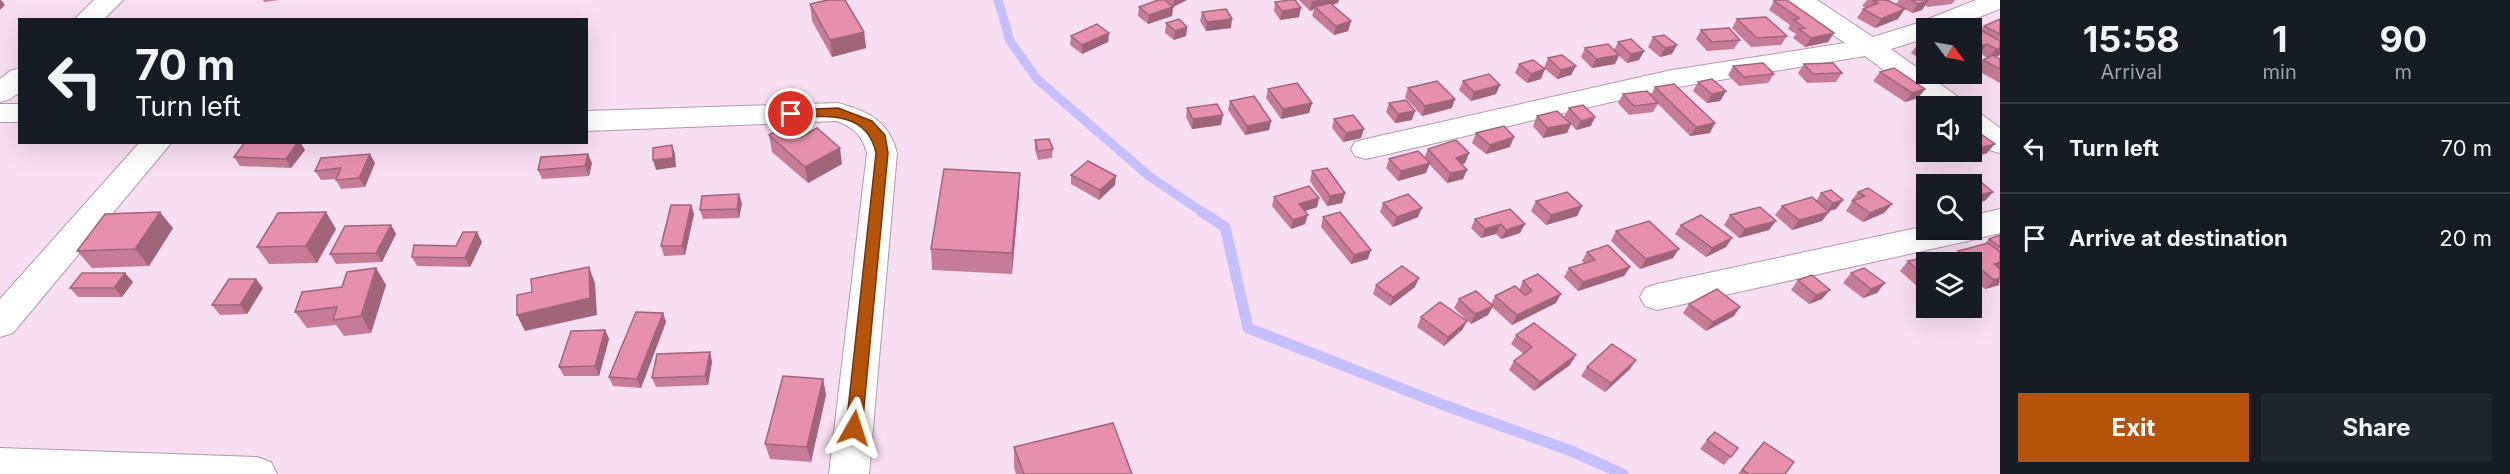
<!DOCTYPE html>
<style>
body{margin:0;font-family:Inter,sans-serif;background:#20242c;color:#f1f3f6;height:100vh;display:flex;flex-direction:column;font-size:22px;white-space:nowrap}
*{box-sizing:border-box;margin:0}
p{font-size:20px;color:#9ea1a6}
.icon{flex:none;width:33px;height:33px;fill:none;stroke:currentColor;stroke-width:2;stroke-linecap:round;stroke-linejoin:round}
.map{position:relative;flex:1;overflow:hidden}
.side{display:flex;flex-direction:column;background:#171b24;width:510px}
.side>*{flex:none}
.guide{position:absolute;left:18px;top:18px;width:570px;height:126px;border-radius:0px;box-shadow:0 6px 24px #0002;background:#171b24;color:#f1f3f6;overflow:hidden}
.needle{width:39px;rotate:122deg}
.buttons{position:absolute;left:1916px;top:18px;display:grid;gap:12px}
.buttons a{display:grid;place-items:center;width:66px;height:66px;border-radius:0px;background:#171b24;box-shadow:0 6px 24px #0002;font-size:30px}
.pin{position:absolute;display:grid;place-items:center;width:51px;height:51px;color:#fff;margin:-26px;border:3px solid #fff;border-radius:50%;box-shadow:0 2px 6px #0007}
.me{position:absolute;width:66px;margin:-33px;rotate:6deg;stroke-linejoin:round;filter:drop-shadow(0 0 4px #0008)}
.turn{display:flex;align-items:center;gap:21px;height:126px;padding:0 18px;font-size:27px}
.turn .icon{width:78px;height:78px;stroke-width:2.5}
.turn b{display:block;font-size:42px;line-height:51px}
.eta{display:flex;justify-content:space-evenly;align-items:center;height:102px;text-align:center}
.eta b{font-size:36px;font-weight:700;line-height:42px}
.action{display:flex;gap:12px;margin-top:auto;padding:12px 18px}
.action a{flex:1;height:69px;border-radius:0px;background:#b45309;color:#fff;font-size:24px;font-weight:700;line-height:69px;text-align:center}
.action a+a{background:#20242c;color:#f1f3f6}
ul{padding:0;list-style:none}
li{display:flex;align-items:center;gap:18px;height:90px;padding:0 18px;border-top:2px solid #363941}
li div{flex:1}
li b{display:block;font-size:22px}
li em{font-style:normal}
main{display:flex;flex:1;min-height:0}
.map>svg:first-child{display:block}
</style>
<main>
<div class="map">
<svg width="2000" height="474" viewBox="0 0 2000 474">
<rect width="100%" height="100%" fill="#f8def2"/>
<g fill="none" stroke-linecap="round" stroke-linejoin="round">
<path stroke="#c5bfff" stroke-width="9" d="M998 0 1010 41 1037 79 1149 176 1204 213"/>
<path stroke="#c5bfff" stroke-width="11" d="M1202 212 1225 227 1248 328 1441 404 1571 451 1623 474"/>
<g stroke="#b299ac" stroke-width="2">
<g id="street">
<path d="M94 0H123L103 20H74Z"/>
<path d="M1786 0H1817L1873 37 1918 23 1976 0H2000V9L1951 28H1926V38L1891 49 1961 99 1965 106H1932L1865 56 1672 88 1366 159 1355 156 1351 149 1355 142 1366 139 1672 70 1845 43 1790 6Z"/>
<path d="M20 68V92L10 99 0 102V79L10 71Z"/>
<path d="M838 103C868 111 889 121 897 153L869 474H829L867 153C862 135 854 128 837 121L586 131V111Z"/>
<rect x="0" y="104" width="20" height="18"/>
<path d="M1971 111 1981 114 2000 128V153L1989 150 1971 136Z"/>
<path d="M140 142H172L13 333 0 337V299Z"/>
<path d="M2000 209V233L1963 242 1657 310 1645 306 1640 297 1645 288 1657 284 1926 226V230H1971V216Z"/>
<path d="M0 448 257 457 271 462 277 474H0Z"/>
</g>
</g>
<use href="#street" fill="#fff" fill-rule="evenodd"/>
</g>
<g fill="#c67c96">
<path d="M263 0H279L264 2Z"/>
<path d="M1158 0H1187L1173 7 1172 16 1148 24 1138 16 1139 7Z"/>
<path d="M1299 0H1339L1338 3 1332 5 1351 21 1348 31 1334 35 1312 16 1314 9 1310 11Z"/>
<path d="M1867 0H1887L1898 19 1875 28 1857 18 1863 9 1866 8 1862 6Z"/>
<path d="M1899 0H1955L1952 4 1928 7 1925 5 1922 10 1912 13 1896 4Z"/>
<path d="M1774 1 1834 33 1828 42 1805 47 1793 38 1796 34 1788 29 1790 25 1769 10Z"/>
<path d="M1275 2 1299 17 1280 20 1274 11Z"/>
<path d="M810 4 864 32 866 48 832 57 812 21Z"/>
<path d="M1202 12 1231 28 1206 31 1200 21Z"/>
<path d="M1737 19 1787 36 1781 45 1751 47 1732 28Z"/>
<path d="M2000 19V55L1995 57 2000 59V83L1975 69 1983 60 1987 58 1980 53 1971 56V28L1981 30 1984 26Z"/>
<path d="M1166 23 1187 27 1186 36 1174 40 1165 33Z"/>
<path d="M1701 30 1740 40 1734 49 1707 51 1696 39Z"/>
<path d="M1109 33 1108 42 1082 54 1070 45 1071 36Z"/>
<path d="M1664 35 1672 54 1660 57 1648 47 1653 37Z"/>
<path d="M1618 42 1644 51 1639 60 1627 63 1619 56 1615 64 1592 68 1581 57 1585 48 1614 50Z"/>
<path d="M1926 42V63L1911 53 1918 44Z"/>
<path d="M1548 58 1576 66 1571 75 1557 79 1544 68Z"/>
<path d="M1519 64 1541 79 1527 83 1515 73Z"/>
<path d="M1804 64 1842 73 1836 82 1807 83 1798 73Z"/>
<path d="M1733 66 1774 74 1768 83 1739 86 1728 75Z"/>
<path d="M1880 72 1925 89 1918 98 1905 102 1873 81Z"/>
<path d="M1463 81 1496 94 1471 101 1459 90Z"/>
<path d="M1698 82 1726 91 1720 101 1707 103 1693 91Z"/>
<path d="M1655 87 1710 133 1690 136 1658 104 1653 112 1629 115 1618 103 1623 94 1651 95Z"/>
<path d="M1408 88 1452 108 1422 116 1405 97Z"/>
<path d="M1268 89 1312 103 1309 113 1281 119 1266 98Z"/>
<path d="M1230 101 1271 121 1269 130 1245 135 1228 110Z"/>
<path d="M1389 103 1412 120 1395 123 1386 112Z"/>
<path d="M1187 108 1221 125 1192 129 1186 117Z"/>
<path d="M1569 108 1591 126 1576 130 1571 124 1567 133 1543 138 1533 126 1537 116 1568 120 1564 117Z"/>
<path d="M1334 119 1361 138 1343 142 1332 128Z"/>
<path d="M1971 127 1987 153 1971 158 1962 152H1971Z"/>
<path d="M1476 133 1510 147 1486 154 1472 143Z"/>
<path d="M769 135 801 137 842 164 808 183 772 152Z"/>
<path d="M1035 140 1053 149 1052 158 1038 160 1035 150Z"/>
<path d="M245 142H300L305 150 291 168 240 166 234 157Z"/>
<path d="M1428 149 1469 153 1465 163 1462 164 1463 179 1447 183 1429 164 1426 173 1398 181 1386 168 1389 159 1424 158Z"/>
<path d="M375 163 365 187 341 189 336 180 337 179 321 180 315 171Z"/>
<path d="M592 163 589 176 542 179 538 170Z"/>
<path d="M1312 171 1345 193 1342 203 1327 206 1310 181Z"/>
<path d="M1071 175 1115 185 1099 200 1071 184Z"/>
<path d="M1926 186V198L1920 193Z"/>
<path d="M1858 192 1892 204 1884 213 1863 222 1846 211 1852 202 1851 201Z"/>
<path d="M1821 193 1843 200 1836 209 1828 211 1822 221 1792 230 1775 215 1782 206 1816 201Z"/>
<path d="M1019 194 1012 274 932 270 931 249Z"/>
<path d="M1274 197 1319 198 1317 207 1305 211V224L1291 229 1272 206Z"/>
<path d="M1536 201 1582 206 1577 216 1546 225 1531 211Z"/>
<path d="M742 203 739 218 703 219 700 210Z"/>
<path d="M1383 203 1418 217 1393 227 1380 212Z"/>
<path d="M691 205 694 214 685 255 664 256 661 246Z"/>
<path d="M1510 209 1520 233 1501 239 1496 234 1481 238 1471 228 1475 219Z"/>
<path d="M1730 215 1769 230 1739 238 1724 225Z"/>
<path d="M1323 217 1368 259 1351 264 1321 227Z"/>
<path d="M391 225 396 234 382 262 336 264 330 254Z"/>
<path d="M1681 225 1732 238 1726 247 1706 257 1675 234Z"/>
<path d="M173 228 149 266 92 268 77 251Z"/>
<path d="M336 229 317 263 269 264 257 247Z"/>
<path d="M1616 231 1673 258 1640 269 1611 241Z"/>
<path d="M2000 235 1999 285 1985 289 1971 278V262H1952L1950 261 1958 251 1984 244 1989 239Z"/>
<path d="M482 242 470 267 417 266 412 257 456 246Z"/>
<path d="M1587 252 1630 267 1624 276 1578 291 1564 277 1569 268 1584 263 1582 261Z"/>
<path d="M1908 261 1926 262V294L1900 271Z"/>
<path d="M376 268 386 285 371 333 344 336 336 325 307 328 295 312Z"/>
<path d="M125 273 133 282 122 297H78L70 288Z"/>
<path d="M1851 273 1877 293 1863 298 1843 283Z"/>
<path d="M1798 280 1822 299 1809 304 1791 290Z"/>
<path d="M1523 281 1556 303 1512 325 1492 307 1488 315 1471 324 1454 308 1459 299 1491 304 1495 296 1519 290Z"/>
<path d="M1376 285 1415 287 1390 306 1373 294Z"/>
<path d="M263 288 247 314 220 315 212 305Z"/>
<path d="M1689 304 1734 316 1706 331 1683 313Z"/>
<path d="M663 313 666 322 641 388 613 386 609 377Z"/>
<path d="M1421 317 1467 321 1462 330 1444 346 1417 327Z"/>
<path d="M605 330 609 339 599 376H564L559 367Z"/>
<path d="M1516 335 1570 365 1534 391 1509 370 1514 361 1524 354 1511 344Z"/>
<path d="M710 352 712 362 708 385 656 387 652 378Z"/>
<path d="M1587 367 1630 369 1605 392 1581 376Z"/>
<path d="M823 379 826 395 811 462 770 459 765 444Z"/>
<path d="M1707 440 1738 448 1724 465 1700 449Z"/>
<path d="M1764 442 1785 474H1738L1756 451Z"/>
<path d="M1014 447 1132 474H1016L1014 467Z"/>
</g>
<g fill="#a1657a">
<path d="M0 0H1L5 5 0 10Z"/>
<path d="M1174 0H1187L1173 7Z"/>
<path d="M1318 0H1339L1338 3 1317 9 1315 7 1314 9 1310 11 1312 2Z"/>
<path d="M1928 1 1922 10 1912 13 1918 4Z"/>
<path d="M1173 7 1172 16 1148 24 1149 15Z"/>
<path d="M1301 8 1299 17 1280 20 1282 11Z"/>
<path d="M1905 9 1898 19 1875 28 1881 19Z"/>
<path d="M1232 19 1231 28 1206 31 1207 22Z"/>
<path d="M1351 21 1348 31 1334 35 1336 26Z"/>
<path d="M1187 27 1186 36 1174 40 1175 31Z"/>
<path d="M864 32 866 48 832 57 830 40Z"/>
<path d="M1109 33 1108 42 1082 54V45Z"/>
<path d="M1834 33 1828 42 1805 47 1811 38Z"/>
<path d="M1987 44 1980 53 1971 56V51L1974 48Z"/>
<path d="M1677 45 1672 54 1660 57 1665 48Z"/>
<path d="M2000 48V55L1989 58 1996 49Z"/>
<path d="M1644 51 1639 60 1627 63 1631 54Z"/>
<path d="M1619 55 1615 64 1592 68 1596 59Z"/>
<path d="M1576 66 1571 75 1557 79 1561 70Z"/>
<path d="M1545 69 1541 79 1527 83 1531 74Z"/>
<path d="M1500 85 1496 94 1471 101 1474 92Z"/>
<path d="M1925 89 1918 98 1905 102 1912 93Z"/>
<path d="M1726 91 1720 101 1707 103 1712 94Z"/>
<path d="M1455 99 1452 108 1422 116 1425 106Z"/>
<path d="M1312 103 1309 113 1281 119 1283 109Z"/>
<path d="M1415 111 1412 120 1395 123 1398 114Z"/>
<path d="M1223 115 1221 125 1192 129 1193 119Z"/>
<path d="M1595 117 1591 126 1576 130 1581 121Z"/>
<path d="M1271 121 1269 130 1245 135 1247 126Z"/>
<path d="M1715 123 1710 133 1690 136 1696 127Z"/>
<path d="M1571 124 1567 133 1543 138 1547 128Z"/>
<path d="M1364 129 1361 138 1343 142 1346 133Z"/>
<path d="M1514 137 1510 147 1486 154 1490 145Z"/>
<path d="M298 142H300L305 150 291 168 286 159Z"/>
<path d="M1995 144 1987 153 1971 158 1979 148Z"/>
<path d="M672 145 675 154 676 167 656 170 653 160Z"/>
<path d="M840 148 842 164 808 183 805 167Z"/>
<path d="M1469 153 1465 163 1452 168 1456 158Z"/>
<path d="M370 154 375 163 365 187 359 178Z"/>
<path d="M588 154 592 163 589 176 585 166Z"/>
<path d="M1430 163 1426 173 1398 181 1401 171Z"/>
<path d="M1467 170 1463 179 1447 183 1450 173Z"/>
<path d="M1020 173 1019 194 1012 274V253Z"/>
<path d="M1116 176 1115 185 1099 200 1100 190Z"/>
<path d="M1993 192 1985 201 1971 204V196Z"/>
<path d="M1345 193 1342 203 1327 206 1330 196Z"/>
<path d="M739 194 742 203 739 218 737 209Z"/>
<path d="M1319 198 1317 207 1296 214 1299 204Z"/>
<path d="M1843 200 1836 209 1826 212 1833 203Z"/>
<path d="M1892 204 1884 213 1863 222 1870 213Z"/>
<path d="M691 205 694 214 685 255 682 246Z"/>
<path d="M1582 206 1577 216 1546 225 1551 215Z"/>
<path d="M1422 208 1418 217 1393 227 1397 217Z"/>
<path d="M160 212 173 228 149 266 135 249Z"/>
<path d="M326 212 336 229 317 263 306 246Z"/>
<path d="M1829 212 1822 221 1792 230 1799 220Z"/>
<path d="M1308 215 1305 224 1291 229 1293 220Z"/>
<path d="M1776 221 1769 230 1739 238 1745 229Z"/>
<path d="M1501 224 1496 234 1481 238 1485 229Z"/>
<path d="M1525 224 1520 233 1501 239 1506 230Z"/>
<path d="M391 225 396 234 382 262 376 253Z"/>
<path d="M477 232 482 242 470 267 465 258Z"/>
<path d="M1732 238 1726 247 1706 257 1712 248Z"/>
<path d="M1679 249 1673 258 1640 269 1646 259Z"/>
<path d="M1371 250 1368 259 1351 264 1354 255Z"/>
<path d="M2000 262V269L1994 264Z"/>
<path d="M589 267 595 283 597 315 525 331 517 315Z"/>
<path d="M1630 267 1624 276 1578 291 1583 282Z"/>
<path d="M376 268 386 285 371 333 361 316Z"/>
<path d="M125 273 133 282 122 297 114 288Z"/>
<path d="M1419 278 1415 287 1390 306 1393 297Z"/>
<path d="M2000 278 1999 285 1985 289 1994 280Z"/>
<path d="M256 279 263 288 247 314 240 305Z"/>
<path d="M1885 283 1877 293 1863 298 1871 289Z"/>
<path d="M1830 290 1822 299 1809 304 1816 295Z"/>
<path d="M1561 294 1556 303 1512 325 1517 315Z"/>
<path d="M1493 306 1488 315 1471 324 1475 314Z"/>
<path d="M1740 307 1734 316 1706 331 1713 322Z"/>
<path d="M663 313 666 322 641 388 637 379Z"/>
<path d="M1467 321 1462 330 1444 346 1448 337Z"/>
<path d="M605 330 609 339 599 376 595 366Z"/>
<path d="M710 352 712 362 708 385 705 376Z"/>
<path d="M1576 355 1570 365 1534 391 1540 382Z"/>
<path d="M1636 360 1630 369 1605 392 1611 383Z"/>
<path d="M823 379 826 395 811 462 807 447Z"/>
</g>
<g fill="#e690ae" stroke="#a1657a" stroke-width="1.5">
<path d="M828 0H845L864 32 830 40 810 4Z"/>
<path d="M1158 0H1165L1173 7 1149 15 1139 7Z"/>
<path d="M1290 0H1295L1301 8 1282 11 1275 2Z"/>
<path d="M1778 0H1787L1834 33 1811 38 1799 29 1805 28 1794 20 1799 18 1774 1Z"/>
<path d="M1873 0H1887L1905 9 1881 19 1863 9 1878 3Z"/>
<path d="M1911 0H1927L1928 1 1918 4Z"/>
<path d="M1330 3 1351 21 1336 26 1315 7Z"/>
<path d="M1226 9 1232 19 1207 22 1202 12Z"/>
<path d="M1766 17 1787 36 1757 38 1737 19Z"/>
<path d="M1179 19 1187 27 1175 31 1166 23Z"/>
<path d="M2000 19V34L1984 26Z"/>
<path d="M1097 24 1109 33 1082 45 1071 36Z"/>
<path d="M1974 26 2000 41V48L1996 49 1987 44 1974 48 1971 46V28H1964Z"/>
<path d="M1729 28 1740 40 1712 42 1701 30Z"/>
<path d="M1664 35 1677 45 1665 48 1653 37Z"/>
<path d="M1631 39 1644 51 1631 54 1618 42Z"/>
<path d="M1926 42V49L1918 44Z"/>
<path d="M1608 44 1619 55 1596 59 1585 48Z"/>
<path d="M1562 55 1576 66 1561 70 1548 58Z"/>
<path d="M1993 55 2000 59V69L1983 60Z"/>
<path d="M1533 60 1545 69 1531 74 1519 64Z"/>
<path d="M1763 63 1774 74 1744 77 1733 66Z"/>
<path d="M1833 63 1842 73 1813 74 1804 64Z"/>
<path d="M1894 68 1925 89 1912 93 1880 72Z"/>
<path d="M1489 74 1500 85 1474 92 1463 81Z"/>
<path d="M1712 79 1726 91 1712 94 1698 82Z"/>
<path d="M1437 81 1455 99 1425 106 1408 88Z"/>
<path d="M1297 83 1312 103 1283 109 1268 89Z"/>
<path d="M1674 84 1715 123 1696 127 1655 87Z"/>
<path d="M1647 91 1658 103 1634 106 1623 94Z"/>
<path d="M1254 96 1271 121 1247 126 1230 101Z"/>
<path d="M1406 100 1415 111 1398 114 1389 103Z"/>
<path d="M1217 104 1223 115 1193 119 1187 108Z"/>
<path d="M1583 105 1595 117 1581 121 1569 108Z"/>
<path d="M1557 111 1571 124 1547 128 1537 116Z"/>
<path d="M1353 115 1364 129 1346 133 1334 119Z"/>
<path d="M788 125 801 137 817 128 840 148 805 167 769 135Z"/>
<path d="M1504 126 1514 137 1490 145 1476 133Z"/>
<path d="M1971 127 1995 144 1979 148 1971 143Z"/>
<path d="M1049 139 1053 149 1038 151 1035 140Z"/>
<path d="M1456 140 1469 153 1456 158 1467 170 1450 173 1428 149Z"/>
<path d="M245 142H298L286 159 234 157Z"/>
<path d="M672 145 673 158 653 160V148Z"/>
<path d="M1418 151 1430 163 1401 171 1389 159Z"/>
<path d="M370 154 359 178 336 180 341 168 315 171 321 158Z"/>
<path d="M588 154 585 166 538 170 541 157Z"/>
<path d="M1088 161 1116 176 1100 190 1071 175Z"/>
<path d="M1327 168 1345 193 1330 196 1312 171Z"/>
<path d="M944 169 1020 173 1012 253 931 249Z"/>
<path d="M1976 178 1993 192 1971 196V184H1955L1953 183Z"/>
<path d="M1942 182 1945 184H1928Z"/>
<path d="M1309 186 1319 198 1299 204 1308 215 1293 220 1274 197Z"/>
<path d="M1868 188 1892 204 1870 213 1853 201 1865 196 1858 192Z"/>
<path d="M1831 190 1843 200 1833 203 1821 193Z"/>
<path d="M1567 192 1582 206 1551 215 1536 201Z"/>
<path d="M739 194 737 209 700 210 702 196Z"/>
<path d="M1408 194 1422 208 1397 217 1383 203Z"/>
<path d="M1812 197 1829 212 1799 220 1782 206Z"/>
<path d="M671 205H691L682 246H661Z"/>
<path d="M1760 207 1776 221 1745 229 1730 215Z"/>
<path d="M1510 209 1525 224 1506 230 1501 224 1485 229 1475 219Z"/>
<path d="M160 212 135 249 77 251 105 214Z"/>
<path d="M326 212 306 246 257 247 278 213Z"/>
<path d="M1340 212 1371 250 1354 255 1323 217Z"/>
<path d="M1701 215 1732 238 1712 248 1681 225Z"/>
<path d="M1649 221 1679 249 1646 259 1616 231Z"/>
<path d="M391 225 376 253 330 254 345 226Z"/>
<path d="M463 232H477L465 258 412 257 414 245 456 246Z"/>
<path d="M2000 235V247L1989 239Z"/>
<path d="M1988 243 2000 252V262L1994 264 2000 269V278L1994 280 1958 251Z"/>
<path d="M1608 245 1630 267 1583 282 1569 268 1595 260 1587 252Z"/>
<path d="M1938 255 1946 262H1926V278L1908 261Z"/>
<path d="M1402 266 1419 278 1393 297 1376 285Z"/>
<path d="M589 267 590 298 517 315V295L532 292 531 279Z"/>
<path d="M376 268 361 316 333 320 337 307 295 312 302 292 342 287 347 272Z"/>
<path d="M1864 268 1885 283 1871 289 1851 273Z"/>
<path d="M82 273H125L114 288H70Z"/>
<path d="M1538 274 1561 294 1517 315 1495 296 1515 286 1525 295 1532 291 1523 281Z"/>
<path d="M1812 275 1830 290 1816 295 1798 280Z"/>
<path d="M229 279H256L240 305H212Z"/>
<path d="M1717 289 1740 307 1713 322 1689 304Z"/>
<path d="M1476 291 1493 306 1475 314 1459 299Z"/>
<path d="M1440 302 1467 321 1448 337 1421 317Z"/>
<path d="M636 312 663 313 637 379 609 377Z"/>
<path d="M1534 323 1576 355 1540 382 1514 361 1532 347 1516 335Z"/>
<path d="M605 330 595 366 559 367 571 331Z"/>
<path d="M1612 344 1636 360 1611 383 1587 367Z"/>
<path d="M710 352 705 376 652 378 657 354Z"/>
<path d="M783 376 823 379 807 447 765 444Z"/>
<path d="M1113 423 1132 474H1024L1014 447Z"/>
<path d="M1715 432 1738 448 1731 457 1707 440Z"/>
<path d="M1764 442 1794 462 1785 474H1749L1742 470Z"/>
</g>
<path fill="#b45309" stroke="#753606" stroke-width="1.5" d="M838 108 872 121 885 135 888 153 862 428 860 433 854 435 848 433 846 428 876 153C867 110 825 116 791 118L785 114 791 110Z"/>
</svg>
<div class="buttons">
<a><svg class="needle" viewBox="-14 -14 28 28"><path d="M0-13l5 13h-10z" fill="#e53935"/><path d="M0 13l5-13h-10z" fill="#9ea1a6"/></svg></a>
<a><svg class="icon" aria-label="sound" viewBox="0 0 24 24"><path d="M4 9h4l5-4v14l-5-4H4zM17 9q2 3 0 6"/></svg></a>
<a><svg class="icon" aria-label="search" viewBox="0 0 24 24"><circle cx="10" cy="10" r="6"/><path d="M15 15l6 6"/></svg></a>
<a><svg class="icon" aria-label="layers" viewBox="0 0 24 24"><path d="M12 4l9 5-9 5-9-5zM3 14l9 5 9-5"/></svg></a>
</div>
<div class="pin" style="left:791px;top:114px;background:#d93025"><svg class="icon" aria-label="arrive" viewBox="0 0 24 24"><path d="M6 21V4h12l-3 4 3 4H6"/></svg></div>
<svg class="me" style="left:854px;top:428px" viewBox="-20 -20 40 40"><path d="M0-17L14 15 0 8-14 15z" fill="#b45309" stroke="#fff" stroke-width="4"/></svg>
<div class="guide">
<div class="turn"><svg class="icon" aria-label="left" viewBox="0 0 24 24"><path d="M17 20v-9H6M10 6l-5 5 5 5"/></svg><div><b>70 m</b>Turn left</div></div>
</div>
</div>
<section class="side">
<div class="eta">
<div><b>15:58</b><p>Arrival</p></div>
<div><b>1</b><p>min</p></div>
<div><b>90</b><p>m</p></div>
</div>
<ul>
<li><svg class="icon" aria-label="left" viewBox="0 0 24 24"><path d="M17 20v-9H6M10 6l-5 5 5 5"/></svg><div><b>Turn left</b></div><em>70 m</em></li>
<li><svg class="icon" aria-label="arrive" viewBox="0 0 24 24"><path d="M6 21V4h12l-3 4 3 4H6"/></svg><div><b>Arrive at destination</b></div><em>20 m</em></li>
</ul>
<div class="action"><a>Exit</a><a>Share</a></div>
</section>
</main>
